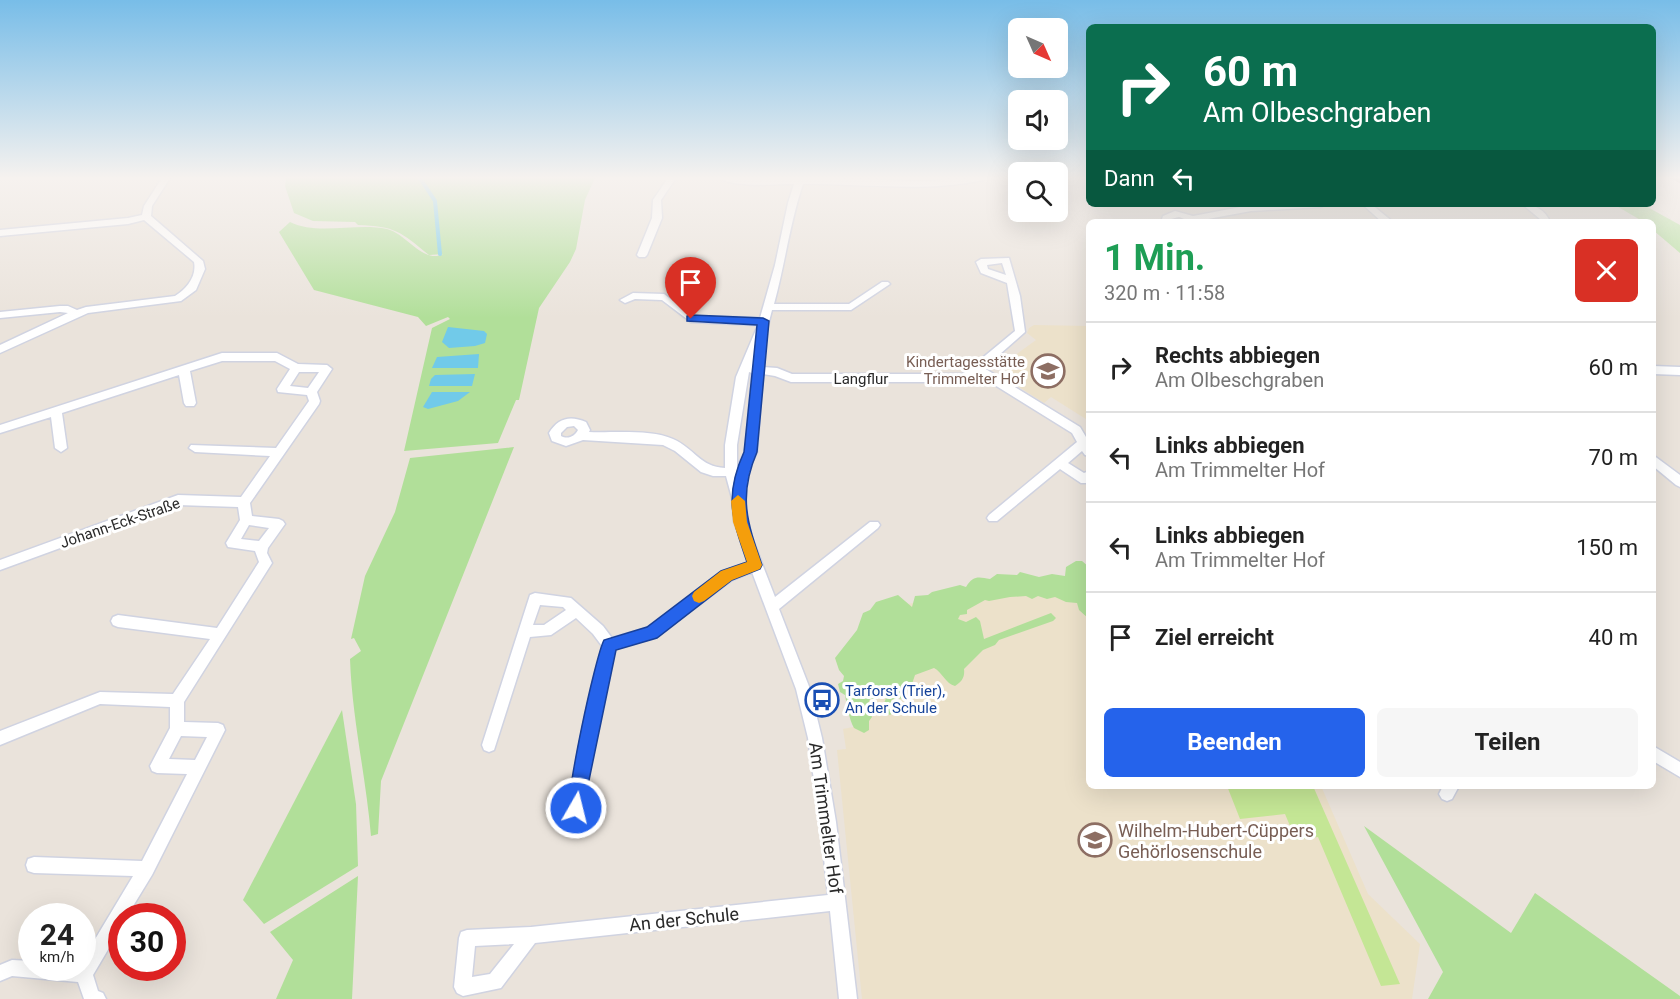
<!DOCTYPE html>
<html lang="de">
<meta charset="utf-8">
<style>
body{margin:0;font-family:Roboto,sans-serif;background:#f6f6f6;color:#222;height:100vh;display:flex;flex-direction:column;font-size:22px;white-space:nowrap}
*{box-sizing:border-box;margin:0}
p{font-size:20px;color:#767676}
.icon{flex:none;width:33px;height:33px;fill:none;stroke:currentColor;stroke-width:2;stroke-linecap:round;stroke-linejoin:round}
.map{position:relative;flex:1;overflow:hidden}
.side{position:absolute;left:1086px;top:219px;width:570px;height:570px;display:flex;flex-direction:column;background:#fff;border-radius:9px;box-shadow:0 6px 24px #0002}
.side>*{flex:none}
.guide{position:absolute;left:1086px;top:24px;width:570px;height:183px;border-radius:9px;box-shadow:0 6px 24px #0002;background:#0b6e4f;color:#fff;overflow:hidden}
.needle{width:39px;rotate:135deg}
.controls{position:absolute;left:1008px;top:18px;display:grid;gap:12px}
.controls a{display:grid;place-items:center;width:60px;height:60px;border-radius:9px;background:#fff;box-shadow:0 6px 24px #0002;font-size:30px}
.speed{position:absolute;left:18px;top:903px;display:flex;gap:12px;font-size:30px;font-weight:700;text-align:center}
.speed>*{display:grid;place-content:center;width:78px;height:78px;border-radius:50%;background:#fff;box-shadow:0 6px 24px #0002;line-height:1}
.speed small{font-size:15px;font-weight:400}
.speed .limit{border:9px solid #d22;background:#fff;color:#111}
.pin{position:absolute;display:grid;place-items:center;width:51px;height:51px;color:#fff;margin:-62px -26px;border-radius:50% 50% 50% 0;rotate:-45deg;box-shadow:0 0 6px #0007}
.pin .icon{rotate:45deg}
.me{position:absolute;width:66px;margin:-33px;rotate:8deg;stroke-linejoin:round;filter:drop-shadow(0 0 4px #0008)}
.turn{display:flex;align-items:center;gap:21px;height:126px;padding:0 18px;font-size:27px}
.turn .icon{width:78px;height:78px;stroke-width:2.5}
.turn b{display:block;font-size:42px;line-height:51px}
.then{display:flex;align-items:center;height:57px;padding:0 18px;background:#0003;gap:12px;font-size:22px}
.round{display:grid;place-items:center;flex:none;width:63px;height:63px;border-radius:9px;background:#f6f6f6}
.summary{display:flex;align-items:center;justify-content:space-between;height:102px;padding:0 18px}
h1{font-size:36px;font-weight:700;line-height:45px;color:#1e9e55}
.primary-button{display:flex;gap:12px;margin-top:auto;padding:12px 18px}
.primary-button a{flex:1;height:69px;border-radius:9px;background:#2563eb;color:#fff;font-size:24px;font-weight:700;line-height:69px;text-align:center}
.primary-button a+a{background:#f6f6f6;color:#222}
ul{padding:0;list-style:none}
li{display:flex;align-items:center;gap:18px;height:90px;padding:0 18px;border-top:2px solid #e0e0e0}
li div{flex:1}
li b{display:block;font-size:22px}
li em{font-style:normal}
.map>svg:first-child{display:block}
</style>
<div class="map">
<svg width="1680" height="999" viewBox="0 0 1680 999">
<rect width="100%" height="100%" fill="#eae3db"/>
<g fill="#ece1ca">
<path d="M1034 325 1089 326V421L1051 397 1044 403 1008 380 1014 375 1000 366 1036 340 1027 333 1029 328Z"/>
<path d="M1006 581 1089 597V786H1321L1368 894 1420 944 1412 999H862L837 750 846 749 843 729 853 727 858 722 887 609Z"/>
</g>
<g fill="#b1df99">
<path d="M286 178H595L585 200 576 249 570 262 539 308 519 400H516L498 443 404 451 432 328 450 319 448 317 426 326 418 317 314 290 279 232 290 222C318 236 357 222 387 229 407 234 423 264 443 254L429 255C401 232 395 226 358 225L355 222 313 221 294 213 285 186Z"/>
<path d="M1613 204H1642L1680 225V253L1653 230V222H1644Z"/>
<path d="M514 447 381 781 378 834 371 836C366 777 352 718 350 659L361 651 354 638 351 639 365 576 395 512 410 458Z"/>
<path d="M1076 561H1082L1089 567V576L1086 578V584L1089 587V619L1079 610 1077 603 1066 602 1055 597 1047 599 1038 596 1032 599 1026 596 1010 597 989 601 985 600 967 610V614L960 615 958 619 966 622 976 617 980 621 984 639 1051 613 1056 618 1053 621 999 640 995 645 983 650 964 669C965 677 962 682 955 686 946 684 942 672 934 668L915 675 911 687 903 688 907 694 906 700 898 698 891 700 895 711 890 715 881 710 887 696 870 699 868 704 872 717 869 721V730L864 733 854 728C849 719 847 705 845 695L840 692 838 684 843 681 844 676 839 670 835 658 857 630 863 613 870 610 876 602 898 595 912 607 915 596 928 595 932 592 960 585 966 587C973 575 979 577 990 579L997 574 1017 575 1020 572 1039 577 1052 574 1065 576 1066 567Z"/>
<path d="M342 710 356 804 358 866 264 924 243 900Z"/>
<path d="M1364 826 1511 933 1535 893 1680 996V999H1428L1443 972Z"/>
<path d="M358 876 352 999H276L293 960 270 932Z"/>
</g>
<path fill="#c4e695" d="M1227 786H1313L1400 984 1381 986 1318 837 1296 840 1285 814 1240 819Z"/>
<g fill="#71cae9">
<path d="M448 327 484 331 487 334 485 343 475 346 449 348 442 342Z"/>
<path d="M479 354 478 368H432L437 357Z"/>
<path d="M475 374 472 386H429L431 379 435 375Z"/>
<path d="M432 392H470L458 401 428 409 423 407Z"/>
</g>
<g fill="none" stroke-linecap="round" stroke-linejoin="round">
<path stroke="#71cae9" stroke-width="4" d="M420 178 435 201 440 254"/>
<g stroke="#d0d3e1" stroke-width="3">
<g id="street">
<path d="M162 178H170L152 206 151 216 203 261 205 269 196 290 181 301 88 313 0 353V345L68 313 60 312 0 318V312L60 306H68L77 310 86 307 175 296C186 289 197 277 194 262L144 220 128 224 0 236V230L128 218 142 215 144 206Z"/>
<path d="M668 178H676L661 200 662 218 647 255 645 257H639L637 255 652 218 653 200Z"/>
<path d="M720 178H805L922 181 984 178 983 180C924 193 863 183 803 184 790 222 785 264 774 304H849L882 282H888L890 284 851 310H772L766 333 763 367 777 368 792 374H963L1015 331 1007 283 981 273 976 262 981 259 1009 258 1020 296 1025 332 984 368 1080 427 1089 442V456L1085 455 1082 451 1068 463 1084 473 1089 471V483H1081L1060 469 997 521H989L987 518 989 515 1077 442 1072 433 977 374 965 382H791L775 376 763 374 757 452 748 470 743 495 746 522 775 597 870 522H878L880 525 878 528 779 609 810 689 822 738 836 822 857 999H839L830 911 535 943 501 988 463 996 457 993 454 987 459 938 461 932 467 930 531 927 828 895 820 822 808 738 796 689 752 572 732 580 656 637 615 649 588 773 579 826 574 829 569 826 566 821 574 773 602 646 593 634 576 618 551 635 530 637 494 750 489 752 484 750 482 745 530 595 535 593 571 598 603 626 612 638 647 628 722 572 749 562 734 522 732 498 726 476H713L701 472 675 451 663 445 583 440 566 446 552 441 549 433C558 418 570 415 586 422L590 430 589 432C613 433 651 429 673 439 694 448 700 467 725 468V445L736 377 758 325 691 322 662 300 635 299 625 303 620 300 633 293 664 294 693 316 760 318 775 265 788 203 794 184C776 184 734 188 720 178ZM1002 263 1006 275 988 269 987 265ZM749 372 752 373 745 452 737 467V445ZM574 426 578 430C575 436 568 440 561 436V433L567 427ZM540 605 563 607 566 610 544 625H533ZM514 944 490 974 472 977 475 946Z"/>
<path d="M1274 204H1325L1321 207 1251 211 1192 222 1179 217 1171 219V222H1161L1163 216 1175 211 1193 216 1251 205Z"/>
<path d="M1362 204H1371L1393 222H1382Z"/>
<path d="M1522 204C1533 204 1546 210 1550 222H1540V219Z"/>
<path d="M222 353H277L298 364 327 365 332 369 317 392 320 401 319 404 250 503 252 516 279 519 283 521 285 524 268 548 267 553 272 563 184 702V722L218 723 223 725 225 730 152 875 127 916H122V926L93 975 98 991 103 993 106 999H84L78 982 12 976 0 981V965L12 960 32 961V968H82V961L133 876 34 873 28 871 26 865 28 859 34 857 142 861 187 774 157 773 152 771 150 766 170 728V707L100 704 0 745V731L100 692 173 694 210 639 118 627 113 625 111 621 113 617 118 615 217 628 259 562 255 551 228 547 226 543 240 520 238 507 178 505 0 570V560L178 495 241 497 270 456 195 452 189 448 191 445 276 448 309 401 307 395 278 392 277 389 290 369 275 361H222L190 371 196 403 194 406H186L184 403 179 375 62 413 67 448 61 452 55 448 51 417 0 433V425ZM299 372H319L308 388 290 386ZM249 525 269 528 259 541 241 539ZM181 736 207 737 195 760 169 759Z"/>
<path d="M1653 366 1680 367V375L1653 374Z"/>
<path d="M1653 455 1680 475V487L1676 485 1653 466Z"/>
<path d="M1653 746 1680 762V777L1653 761Z"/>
<path d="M1443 786H1459L1452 799 1447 801 1442 799 1439 794Z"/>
</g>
</g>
<use href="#street" fill="#fff" fill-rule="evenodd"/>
</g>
<path fill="#a8a39d" d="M1669 178H1680V183Z"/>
<linearGradient id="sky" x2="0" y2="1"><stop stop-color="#78bde8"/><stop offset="0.56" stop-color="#f6f2ef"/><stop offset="1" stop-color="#f6f2ef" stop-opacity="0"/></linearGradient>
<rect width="1680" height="318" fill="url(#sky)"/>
<path fill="#2563eb" stroke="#184099" stroke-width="1.5" d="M691 315 763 318 769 321 757 452C738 496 747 522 762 565L760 569 732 580 657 638 616 650 582 814 576 817 570 814C564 801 595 658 604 640L647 627 721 571 747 562C732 518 724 496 744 452L757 325 687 321V316Z"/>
<path fill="#f59e0b" d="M738 495 745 501 747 522 762 565 760 569 732 580 704 601 699 603 694 601 692 596 694 592 721 571 747 562 733 522 731 501Z"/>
<defs>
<g id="school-ring" transform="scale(1.725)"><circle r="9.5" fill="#fff" stroke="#8d6e63" stroke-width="1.5"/><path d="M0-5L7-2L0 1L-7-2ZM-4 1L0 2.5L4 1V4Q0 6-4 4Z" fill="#8d6e63"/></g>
<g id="bus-ring" transform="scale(1.725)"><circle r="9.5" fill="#fff" stroke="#1a4fb4" stroke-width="1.5"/><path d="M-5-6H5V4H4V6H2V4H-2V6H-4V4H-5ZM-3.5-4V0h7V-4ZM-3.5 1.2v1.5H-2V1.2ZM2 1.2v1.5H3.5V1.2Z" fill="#1a4fb4"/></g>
</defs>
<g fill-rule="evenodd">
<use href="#school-ring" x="1048" y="371"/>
<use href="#bus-ring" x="822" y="700"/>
<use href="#school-ring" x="1095" y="840"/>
</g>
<g text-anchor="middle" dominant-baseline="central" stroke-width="6" stroke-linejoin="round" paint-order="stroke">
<g font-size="15" fill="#785e54" stroke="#fff" text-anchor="end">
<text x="1025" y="362">Kindertagesstätte<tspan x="1025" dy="17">Trimmelter Hof</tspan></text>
</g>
<g font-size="15" fill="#292929" stroke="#fff">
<text x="861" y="379">Langflur</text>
<text transform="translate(120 523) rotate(-19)">Johann-Eck-Straße</text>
</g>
<g font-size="15" fill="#164399" stroke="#fff" text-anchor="start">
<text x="845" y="691">Tarforst (Trier),<tspan x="845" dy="17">An der Schule</tspan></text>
</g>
<g font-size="18" fill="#292929" stroke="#fff">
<text transform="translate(826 818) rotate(82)">Am Trimmelter Hof</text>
<text transform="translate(684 919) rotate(-6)">An der Schule</text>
</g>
<g font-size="18" fill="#785e54" stroke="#fff" text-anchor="start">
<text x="1118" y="830">Wilhelm-Hubert-Cüppers<tspan x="1118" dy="21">Gehörlosenschule</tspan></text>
</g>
</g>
</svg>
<div class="controls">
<a><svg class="needle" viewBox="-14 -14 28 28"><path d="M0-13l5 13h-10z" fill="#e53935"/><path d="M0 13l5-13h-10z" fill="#767676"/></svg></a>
<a><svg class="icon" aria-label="sound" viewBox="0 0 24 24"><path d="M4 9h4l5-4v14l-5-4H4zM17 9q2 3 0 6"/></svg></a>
<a><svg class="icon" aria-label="search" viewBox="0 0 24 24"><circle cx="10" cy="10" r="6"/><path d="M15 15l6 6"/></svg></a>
</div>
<div class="speed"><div>24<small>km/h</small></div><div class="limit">30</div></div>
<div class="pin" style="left:691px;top:319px;background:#d93025"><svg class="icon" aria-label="arrive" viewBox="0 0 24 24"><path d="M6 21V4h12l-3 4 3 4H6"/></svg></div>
<svg class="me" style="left:576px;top:808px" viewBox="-20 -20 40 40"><circle r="17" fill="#2563eb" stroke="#fff" stroke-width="3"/><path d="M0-11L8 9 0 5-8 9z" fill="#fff"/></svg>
<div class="guide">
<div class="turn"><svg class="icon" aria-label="right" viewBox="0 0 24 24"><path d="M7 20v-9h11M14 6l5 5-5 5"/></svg><div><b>60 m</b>Am Olbeschgraben</div></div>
<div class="then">Dann<svg class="icon" aria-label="left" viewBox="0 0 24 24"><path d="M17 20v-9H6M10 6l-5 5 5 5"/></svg></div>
</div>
<section class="side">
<div class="summary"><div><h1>1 Min.</h1><p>320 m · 11:58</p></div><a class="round" style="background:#d93025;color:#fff"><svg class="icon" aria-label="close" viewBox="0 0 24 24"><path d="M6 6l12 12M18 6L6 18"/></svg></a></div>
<ul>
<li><svg class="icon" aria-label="right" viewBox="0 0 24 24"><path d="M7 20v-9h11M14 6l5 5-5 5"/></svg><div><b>Rechts abbiegen</b><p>Am Olbeschgraben</p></div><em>60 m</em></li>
<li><svg class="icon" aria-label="left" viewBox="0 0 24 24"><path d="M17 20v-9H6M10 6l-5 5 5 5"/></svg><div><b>Links abbiegen</b><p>Am Trimmelter Hof</p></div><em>70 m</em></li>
<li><svg class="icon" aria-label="left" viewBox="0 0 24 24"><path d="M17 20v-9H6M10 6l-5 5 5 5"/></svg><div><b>Links abbiegen</b><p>Am Trimmelter Hof</p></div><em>150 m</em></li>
<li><svg class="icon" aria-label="arrive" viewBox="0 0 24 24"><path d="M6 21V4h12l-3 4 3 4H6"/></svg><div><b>Ziel erreicht</b></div><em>40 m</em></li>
</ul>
<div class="primary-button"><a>Beenden</a><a>Teilen</a></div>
</section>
</div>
